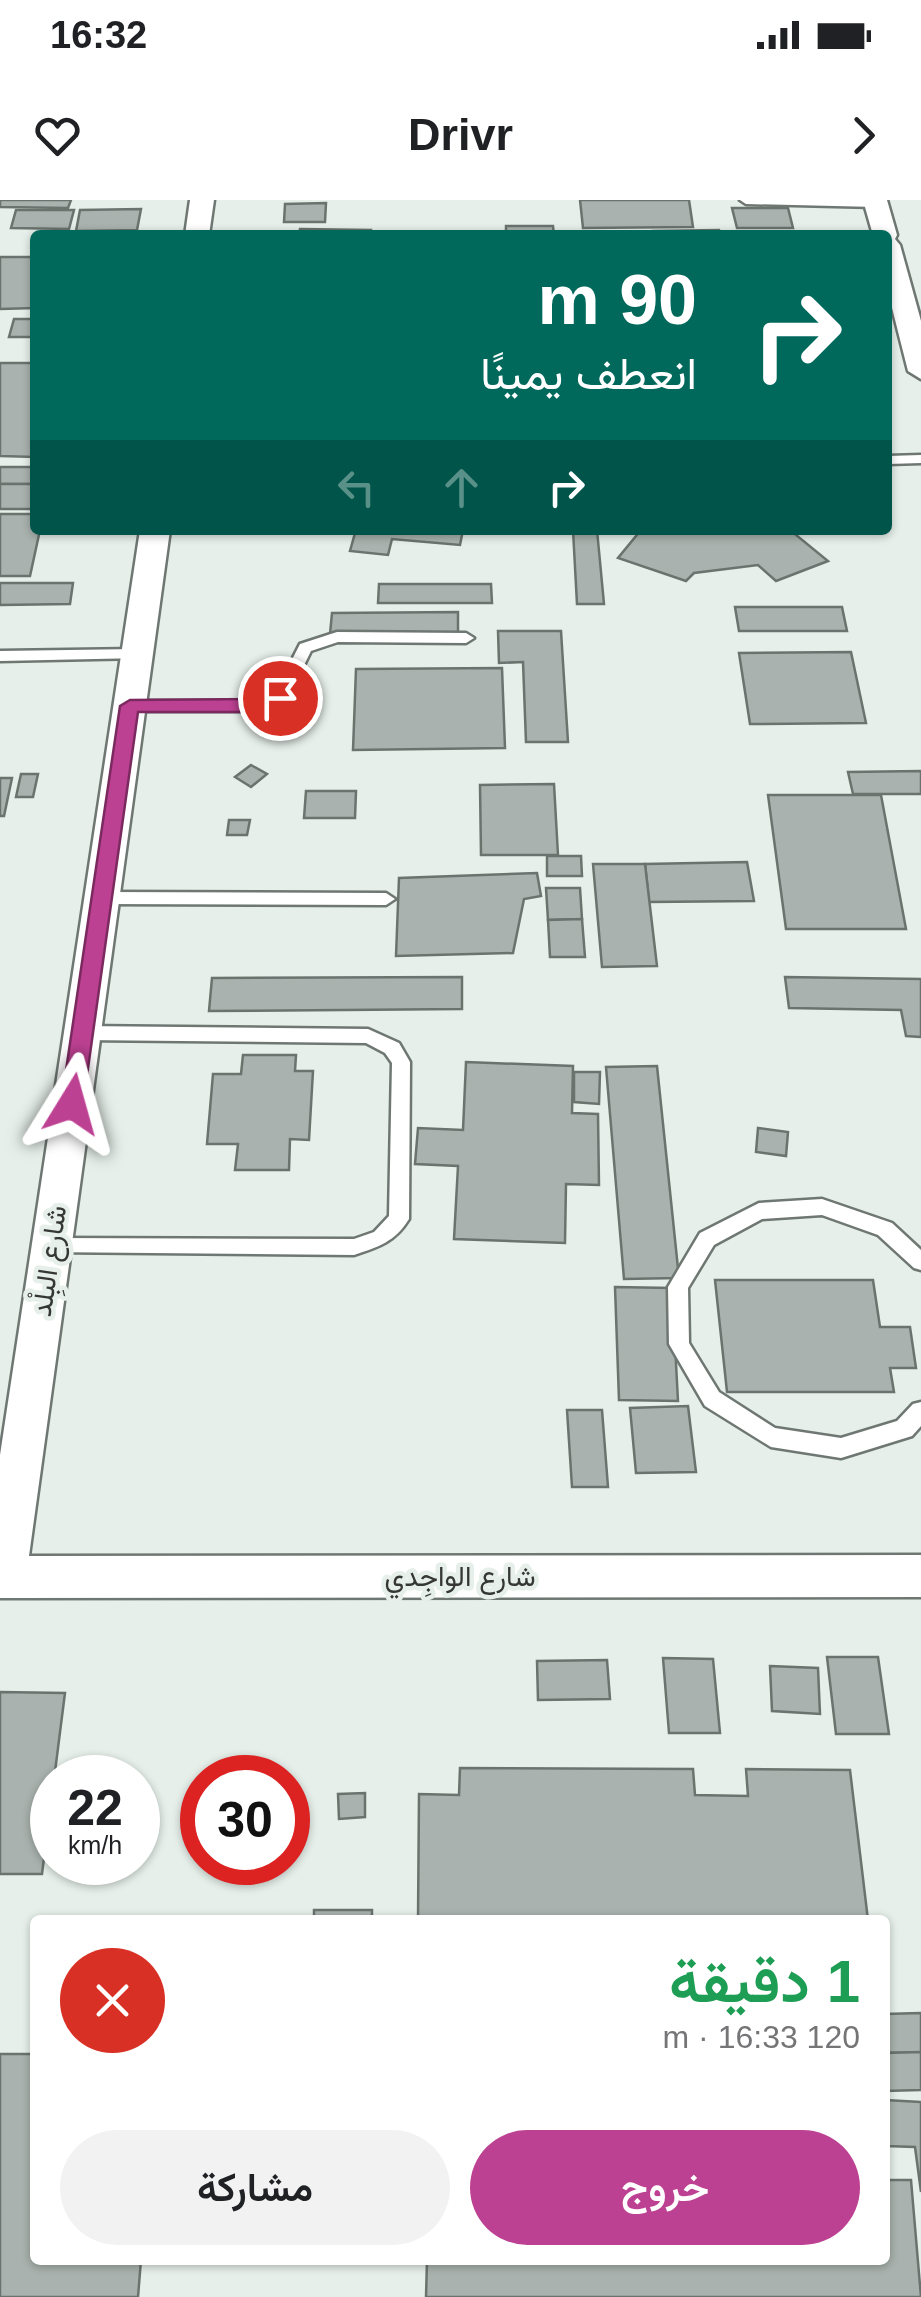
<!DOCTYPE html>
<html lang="ar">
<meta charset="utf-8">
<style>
body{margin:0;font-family:Arial,Vazirmatn,sans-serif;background:#f2f2f2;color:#202124;direction:rtl;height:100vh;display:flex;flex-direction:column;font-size:38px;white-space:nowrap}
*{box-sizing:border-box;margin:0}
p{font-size:32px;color:#757577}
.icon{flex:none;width:55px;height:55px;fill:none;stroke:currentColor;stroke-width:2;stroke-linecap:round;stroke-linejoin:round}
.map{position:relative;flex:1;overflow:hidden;direction:ltr}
.drawer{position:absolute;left:30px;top:1715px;width:860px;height:350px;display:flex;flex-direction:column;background:#fff;border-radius:10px;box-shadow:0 2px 8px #0004;direction:rtl}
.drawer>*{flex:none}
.banner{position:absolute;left:30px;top:30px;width:862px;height:305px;border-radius:10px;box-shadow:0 2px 8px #0004;direction:rtl;background:#00695c;color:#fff;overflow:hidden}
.speed{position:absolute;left:30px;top:1555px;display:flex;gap:20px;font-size:50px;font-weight:700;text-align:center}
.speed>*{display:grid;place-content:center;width:130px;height:130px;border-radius:50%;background:#fff;box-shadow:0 2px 8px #0004;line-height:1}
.speed small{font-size:25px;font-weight:400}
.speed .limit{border:15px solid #d22;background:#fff;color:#111}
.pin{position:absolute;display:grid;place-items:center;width:85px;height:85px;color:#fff;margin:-42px;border:5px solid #fff;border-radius:50%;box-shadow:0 2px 10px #0007}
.me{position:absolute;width:110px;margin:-55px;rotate:8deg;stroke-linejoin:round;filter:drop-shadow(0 0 8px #0008)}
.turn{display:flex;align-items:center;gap:35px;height:210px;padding:0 30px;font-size:45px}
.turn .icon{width:130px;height:130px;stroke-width:2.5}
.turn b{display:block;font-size:70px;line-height:85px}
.lanes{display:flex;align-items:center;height:95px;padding:0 30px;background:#0003;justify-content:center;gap:50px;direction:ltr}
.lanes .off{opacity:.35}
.round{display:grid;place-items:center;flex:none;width:105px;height:105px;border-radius:52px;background:#f2f2f2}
.head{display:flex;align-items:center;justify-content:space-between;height:170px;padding:0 30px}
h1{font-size:60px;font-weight:600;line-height:75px;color:#1e9e55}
.cta{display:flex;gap:20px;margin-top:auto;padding:20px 30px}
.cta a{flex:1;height:115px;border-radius:60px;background:#bd4192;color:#fff;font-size:40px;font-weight:600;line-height:115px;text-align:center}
.cta a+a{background:#f2f2f2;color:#202124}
.status{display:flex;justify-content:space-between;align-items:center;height:70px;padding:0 50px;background:#fff;direction:ltr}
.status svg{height:28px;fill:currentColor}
header{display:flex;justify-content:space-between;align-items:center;height:130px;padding:0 30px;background:#fff;font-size:45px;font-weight:600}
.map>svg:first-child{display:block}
</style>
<div class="status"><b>16:32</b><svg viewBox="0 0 49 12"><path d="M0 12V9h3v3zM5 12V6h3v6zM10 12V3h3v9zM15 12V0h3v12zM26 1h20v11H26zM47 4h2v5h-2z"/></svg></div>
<header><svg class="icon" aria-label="forward" viewBox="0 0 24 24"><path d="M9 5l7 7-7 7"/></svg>Drivr<svg class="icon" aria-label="heart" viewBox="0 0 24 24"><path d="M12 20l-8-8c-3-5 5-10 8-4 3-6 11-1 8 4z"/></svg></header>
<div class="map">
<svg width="921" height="2097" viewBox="0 0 921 2097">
<rect width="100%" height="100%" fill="#e6efea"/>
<g fill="#a9b2ae" stroke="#6b736f" stroke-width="2.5">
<path d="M0 0H71L68 8 0 7Z"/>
<path d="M580 0H689L693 27 583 28Z"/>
<path d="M326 3 325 22H284L285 4Z"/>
<path d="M732 8H788L793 28H737Z"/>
<path d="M141 9 137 30 76 31 80 10Z"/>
<path d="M16 10H74L69 29 11 28Z"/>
<path d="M506 26H553L554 35H506Z"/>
<path d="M300 29 371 30V35H299Z"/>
<path d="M719 30 720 35H654L653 31Z"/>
<path d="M0 57H35V108L0 109Z"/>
<path d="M14 119H35V137H9Z"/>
<path d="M0 163H35V257L0 256Z"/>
<rect x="0" y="267" width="35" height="17"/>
<rect x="0" y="284" width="35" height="25"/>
<path d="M0 314H35V330H40L30 376H0Z"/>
<path d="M463 330 460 345 392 339 388 355 350 351 355 333 336 331Z"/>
<path d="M573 330H597L604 404H577Z"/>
<path d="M641 330H790L828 361 776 381 758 365 694 373 686 381 618 358Z"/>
<path d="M0 383H73L70 404 0 405Z"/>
<path d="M379 384H491L492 403H378Z"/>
<path d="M735 407H842L847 431H739Z"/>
<path d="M458 412V434H330L332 413Z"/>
<path d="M498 431H561L568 542H526L523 462 499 463Z"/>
<path d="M851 452 866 523 750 524 739 453Z"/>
<path d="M502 468 505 548 353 550 356 469Z"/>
<path d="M251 565 267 574 251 587 235 577Z"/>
<path d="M921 571V594H853L848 572Z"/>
<path d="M21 574H38L33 597H16Z"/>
<path d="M0 578H12L4 616H0Z"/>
<path d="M554 584 558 655H481L480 585Z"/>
<path d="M306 591H356L355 618H304Z"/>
<path d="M768 595H881L906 729H786Z"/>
<path d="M229 620H250L247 635H227Z"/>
<path d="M547 656H581L582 676H547Z"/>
<path d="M747 662 754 701 649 702 645 664Z"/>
<path d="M593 664H645L657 766 602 767Z"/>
<path d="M537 673 541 696 524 699 513 753 396 756 399 678Z"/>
<path d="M546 688H580L582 719 548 720Z"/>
<path d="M582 719 585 757H550L548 720Z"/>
<path d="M462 777V809L209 811 212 778Z"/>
<path d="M785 777 921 779V837L906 836 901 810 789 808Z"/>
<path d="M243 855H296L295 871H313L309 940 290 939 289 970H235L238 944H207L213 874H241Z"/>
<path d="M466 862 573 866 572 913 598 914 599 985 566 984 565 1043 454 1039 458 966 415 964 418 928 463 930Z"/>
<path d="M657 866 679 1078 624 1079 606 867Z"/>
<path d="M574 872H600L599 904 574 902Z"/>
<path d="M758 928 788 932 786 956 756 952Z"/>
<path d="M715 1080H873L880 1127H910L916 1168H890L894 1192H727Z"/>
<path d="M615 1087 672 1088 678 1201 619 1200Z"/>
<path d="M688 1206 696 1272 636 1273 630 1208Z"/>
<path d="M567 1210H602L608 1287H572Z"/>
<path d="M827 1457H878L889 1534H836Z"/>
<path d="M663 1458 713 1459 720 1533H669Z"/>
<path d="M607 1460 610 1499 538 1500 537 1461Z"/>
<path d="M770 1466 818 1468 820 1514 772 1511Z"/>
<path d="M0 1492 65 1493 42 1674H0Z"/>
<path d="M460 1568 693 1569 695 1595 748 1596 746 1569 850 1570 868 1720H418L419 1594 459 1595Z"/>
<path d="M365 1593V1617L339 1619 338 1594Z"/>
<rect x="314" y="1710" width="58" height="10"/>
<path d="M921 1813V1852L885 1853V1814Z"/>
<path d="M921 1852V1890L885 1891V1853Z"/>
<path d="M0 1854H35V2060H141L138 2097H0Z"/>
<path d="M885 1900 921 1902V1992L915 1947 885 1946Z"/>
<path d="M885 1980H911L921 2097H426L427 2060H885Z"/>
</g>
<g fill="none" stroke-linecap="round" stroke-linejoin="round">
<g stroke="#6f7773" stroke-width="5">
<g id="service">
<path d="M740 0H879L882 3 876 7 746 4Z"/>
<path d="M921 255V263L888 264V256Z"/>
<path d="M337 432 466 433 474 438 466 443 338 442 311 451 286 502 269 511H130L122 506 130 501H266L274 495 300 444Z"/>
<path d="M137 449 145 454 142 458 0 461V451Z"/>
<path d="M101 692 386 693 395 699 386 705 101 704 92 698Z"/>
<path d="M82 826 368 829 399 843 410 862 409 1019C395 1042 378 1047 354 1055L45 1052 42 1046 45 1040 52 1038 354 1039 374 1032 389 1016 392 863 385 853 366 843 82 840 73 833Z"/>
<path d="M822 999 892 1023 921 1050V1070L914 1068 878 1035 822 1015 762 1019 714 1045 688 1088 689 1143 719 1192 775 1228 841 1238 897 1221 913 1204 921 1202V1226L912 1236 841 1258 771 1247 705 1206 669 1144 668 1087 700 1033 759 1003Z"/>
</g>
</g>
<g stroke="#6f7773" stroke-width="5">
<g id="minor">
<path d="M190 0H214L209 35H185Z"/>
<path d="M863 0H887L897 35 895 39 900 45 921 121V179L908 171 888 92V35H873Z"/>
<path d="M140 330H170L29 1356 921 1355V1397L0 1398V1255Z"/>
</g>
</g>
<use href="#service" fill="#fff" fill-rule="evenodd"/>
<use href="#minor" fill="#fff" fill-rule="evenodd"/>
</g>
<path fill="#bd4192" stroke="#7b2a5f" stroke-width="2.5" d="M280 492 289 498 270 512H138L83 904 80 910H64L61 904 120 506 130 500 266 499Z"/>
<g text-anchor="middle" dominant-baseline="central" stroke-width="9" stroke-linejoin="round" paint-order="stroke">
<g font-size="28" fill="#343735" stroke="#e6efea">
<text transform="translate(49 1061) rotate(-82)">شارع البِلْد</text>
<text x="460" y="1376">شارع الواجِدي</text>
</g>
</g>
</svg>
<div class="speed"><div>22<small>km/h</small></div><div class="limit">30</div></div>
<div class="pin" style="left:280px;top:498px;background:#d93025"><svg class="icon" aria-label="arrive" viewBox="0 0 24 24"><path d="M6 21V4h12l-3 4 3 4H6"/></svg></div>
<svg class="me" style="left:72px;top:904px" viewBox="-20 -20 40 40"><path d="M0-17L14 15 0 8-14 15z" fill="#bd4192" stroke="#fff" stroke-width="4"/></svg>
<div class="banner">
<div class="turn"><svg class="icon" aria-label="right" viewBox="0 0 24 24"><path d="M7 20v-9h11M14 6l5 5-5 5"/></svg><div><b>90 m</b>انعطف يمينًا</div></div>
<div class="lanes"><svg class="icon off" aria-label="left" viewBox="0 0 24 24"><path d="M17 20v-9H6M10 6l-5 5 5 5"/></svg><svg class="icon off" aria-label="ahead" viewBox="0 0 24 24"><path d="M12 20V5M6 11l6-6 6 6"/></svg><svg class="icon" aria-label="right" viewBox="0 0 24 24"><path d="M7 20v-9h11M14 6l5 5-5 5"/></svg></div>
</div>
<section class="drawer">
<div class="head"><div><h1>1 دقيقة</h1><p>120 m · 16:33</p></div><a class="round" style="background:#d93025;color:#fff"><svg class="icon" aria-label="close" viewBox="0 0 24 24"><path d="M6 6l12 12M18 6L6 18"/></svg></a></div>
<div class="cta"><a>خروج</a><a>مشاركة</a></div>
</section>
</div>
